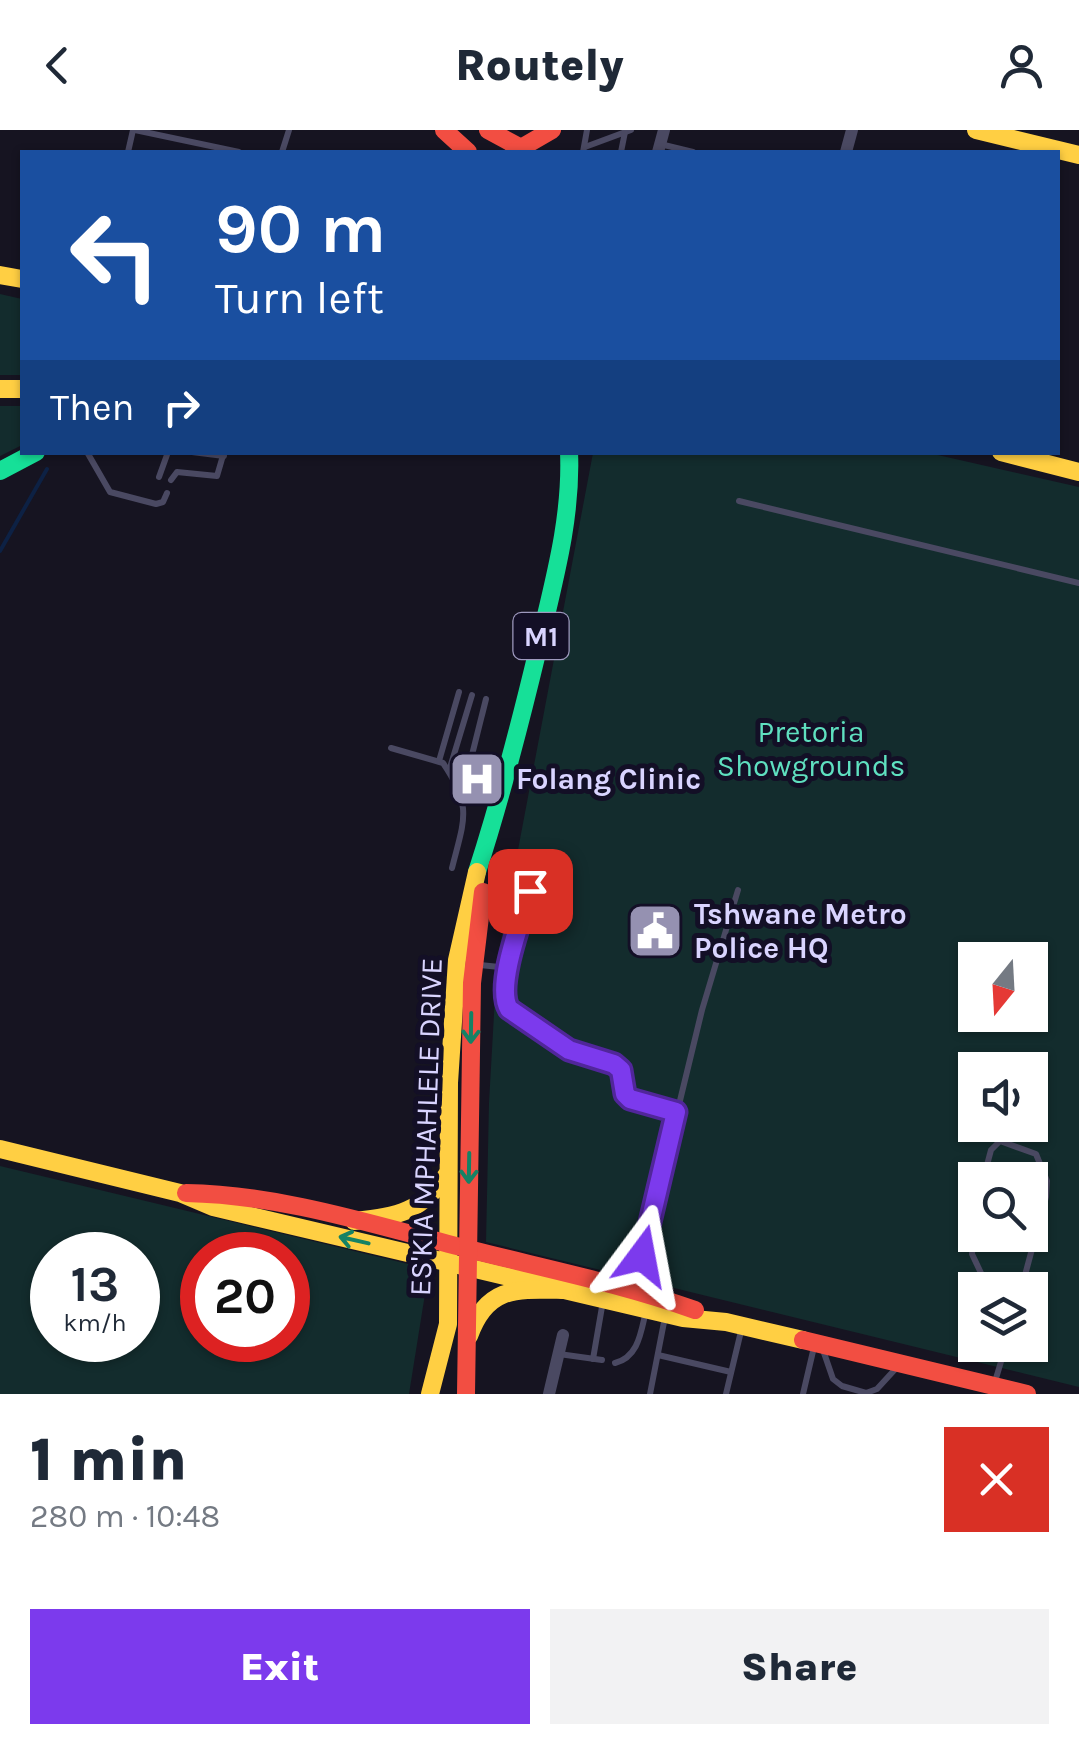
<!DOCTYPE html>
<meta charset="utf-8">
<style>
body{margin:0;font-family:Karla,sans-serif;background:#f2f2f3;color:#1f2937;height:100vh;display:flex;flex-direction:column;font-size:38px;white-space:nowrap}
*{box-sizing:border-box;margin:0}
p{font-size:32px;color:#747a83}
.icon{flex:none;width:55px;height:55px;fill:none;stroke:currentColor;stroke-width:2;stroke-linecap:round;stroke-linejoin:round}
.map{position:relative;height:1264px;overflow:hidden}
.panel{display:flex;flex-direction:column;background:#fff;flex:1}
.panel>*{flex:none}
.guide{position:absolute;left:20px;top:20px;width:1040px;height:305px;border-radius:0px;box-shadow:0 2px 8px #0004;background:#1a4fa0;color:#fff;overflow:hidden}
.needle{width:65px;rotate:198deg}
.tools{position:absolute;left:958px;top:812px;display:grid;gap:20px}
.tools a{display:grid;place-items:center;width:90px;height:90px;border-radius:0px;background:#fff;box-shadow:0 2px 8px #0004;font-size:50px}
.speed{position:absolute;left:30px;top:1102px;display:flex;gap:20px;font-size:50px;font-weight:700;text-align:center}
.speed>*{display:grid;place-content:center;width:130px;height:130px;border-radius:50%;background:#fff;box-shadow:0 2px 8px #0004;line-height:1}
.speed small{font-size:25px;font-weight:400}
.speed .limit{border:15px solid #d22;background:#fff;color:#111}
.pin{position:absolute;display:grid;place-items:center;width:85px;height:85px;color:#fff;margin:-42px;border-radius:20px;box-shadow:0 5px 15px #0006}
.me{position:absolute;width:110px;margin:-55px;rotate:13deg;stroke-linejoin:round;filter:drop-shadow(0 0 8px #0008)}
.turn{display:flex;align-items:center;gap:35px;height:210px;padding:0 30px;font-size:45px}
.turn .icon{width:130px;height:130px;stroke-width:2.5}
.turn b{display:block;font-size:70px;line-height:85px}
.then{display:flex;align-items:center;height:95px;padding:0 30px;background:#0003;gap:20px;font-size:38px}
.round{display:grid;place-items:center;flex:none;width:105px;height:105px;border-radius:0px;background:#f2f2f3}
.overview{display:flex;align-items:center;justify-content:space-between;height:170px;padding:0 30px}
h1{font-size:60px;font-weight:800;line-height:75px}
.cta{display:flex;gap:20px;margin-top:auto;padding:20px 30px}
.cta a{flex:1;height:115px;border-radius:0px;background:#7c3aed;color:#fff;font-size:40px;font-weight:800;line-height:115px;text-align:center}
.cta a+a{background:#f2f2f3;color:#1f2937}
header{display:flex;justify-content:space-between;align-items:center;height:130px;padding:0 30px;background:#fff;font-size:45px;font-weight:800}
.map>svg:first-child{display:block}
</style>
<header><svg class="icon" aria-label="back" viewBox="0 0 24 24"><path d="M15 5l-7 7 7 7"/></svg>Routely<svg class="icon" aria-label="person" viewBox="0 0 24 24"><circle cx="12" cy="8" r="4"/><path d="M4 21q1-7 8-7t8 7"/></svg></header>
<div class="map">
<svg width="1079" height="1264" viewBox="0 0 1079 1264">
<rect width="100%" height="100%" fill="#161421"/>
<g fill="#132c2d" fill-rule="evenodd">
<path d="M0 164 22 169V245H0Z"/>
<path d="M0 276H22V315L0 326Z"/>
<path d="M593 323H929L1079 357V1257L486 1112 489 973 497 831ZM975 830H1030V885H975ZM975 940H1030V995H975ZM975 1050H1030V1105H975ZM975 1160H1030V1215H975Z"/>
<path d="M0 1036 429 1139 409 1264H0ZM138 1125V1210H52V1125ZM288 1125V1210H202V1125Z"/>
</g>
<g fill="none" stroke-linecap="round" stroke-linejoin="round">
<path stroke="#0d2144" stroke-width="4" d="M0 421 47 339"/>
<g stroke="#4a4962" stroke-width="6">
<path d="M135 0 239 22"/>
<path d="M660 14 693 22"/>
<path d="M585 17 631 0"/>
<path d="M128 22 133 0"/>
<path d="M282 22 289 0"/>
<path d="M583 22 587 0"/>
<path d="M621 22 625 2"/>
<path d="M87 322 110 362 156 374 163 372 167 363"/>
<path d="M192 322 224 326"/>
<path d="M159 347 168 322"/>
<path d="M171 350 177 342 217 346 224 322"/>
<path d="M739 371 1079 453"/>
<path d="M391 618 443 633C473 677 464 690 452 738"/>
<path d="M439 631 459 562"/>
<path d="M449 641 472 565"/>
<path d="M467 645 486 569"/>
<path d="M540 722 505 852 503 870 509 879 569 920 614 934 621 940 625 964 631 969 676 982"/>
<path d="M480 835 509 838"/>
<path d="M983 1050 991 1020 1000 1011 1036 1024 1047 1051 1046 1067 1021 1160"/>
<path d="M975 1087 972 1124 989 1160"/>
<path d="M634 1160 702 880 738 760"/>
<path d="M823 1220 833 1249 842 1256 866 1263 877 1259 899 1235"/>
<path d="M559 1224 602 1230"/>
<path d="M658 1225 731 1242"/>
<path d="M593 1229 603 1171"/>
<path d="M615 1233C639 1227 641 1201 646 1181"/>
<path d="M994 1255 1006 1215"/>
<path d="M650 1264 665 1187"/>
<path d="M726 1264 742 1197"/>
<path d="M803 1264 814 1217"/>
</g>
<g stroke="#4a4962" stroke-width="12">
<path d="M658 22 664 0"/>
<path d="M846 22 852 0"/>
<path d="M549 1264 563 1205"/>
</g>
<g stroke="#16e098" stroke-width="18">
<path d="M0 341 36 322"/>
<path d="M477 742C501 668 520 594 538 519 553 454 572 389 569 322"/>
</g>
<g stroke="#ffcf43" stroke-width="18">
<path d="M976 0 1079 25"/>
<path d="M0 145 22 149"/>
<path d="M0 259H22"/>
<path d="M1001 322 1079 342"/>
<path d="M0 1019 180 1063 213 1077 683 1188 726 1192 803 1210"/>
<path d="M354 1091C400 1086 421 1082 448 1043"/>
<path d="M469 1206C487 1156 516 1159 563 1160"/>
<path d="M430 1264 448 1194 449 953 457 830 477 742"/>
</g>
<g stroke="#f24e42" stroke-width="18">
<path d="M444 0 468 22"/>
<path d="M488 0 521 18"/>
<path d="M514 22 552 0"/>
<path d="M186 1063C285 1065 377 1096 472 1120 547 1139 622 1154 695 1180"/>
<path d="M803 1210 1027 1264"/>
<path d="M466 1264 472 853 483 762"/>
</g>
</g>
<defs><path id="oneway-shaft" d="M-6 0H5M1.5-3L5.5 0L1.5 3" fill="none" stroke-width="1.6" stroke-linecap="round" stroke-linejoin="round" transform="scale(2.5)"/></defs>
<g stroke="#158265">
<use href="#oneway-shaft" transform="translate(471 898) rotate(91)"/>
<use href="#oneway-shaft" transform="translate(469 1038) rotate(91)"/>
<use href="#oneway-shaft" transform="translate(354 1110) rotate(-167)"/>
</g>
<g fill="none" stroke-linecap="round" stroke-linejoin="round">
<g stroke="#51269a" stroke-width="25">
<path id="route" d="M530 761C522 788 495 856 509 879L569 920 614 934 621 940 625 964 630 969 676 982 642 1126"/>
</g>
<use href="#route" stroke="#7c3aed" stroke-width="18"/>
</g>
<defs>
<g id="hospital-square" transform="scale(2.875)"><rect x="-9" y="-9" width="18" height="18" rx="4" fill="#9591b1" stroke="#130f26"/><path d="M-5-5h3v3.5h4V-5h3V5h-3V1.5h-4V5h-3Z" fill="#fff"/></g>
<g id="civic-square" transform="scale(2.875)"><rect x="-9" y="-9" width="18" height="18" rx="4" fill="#9591b1" stroke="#130f26"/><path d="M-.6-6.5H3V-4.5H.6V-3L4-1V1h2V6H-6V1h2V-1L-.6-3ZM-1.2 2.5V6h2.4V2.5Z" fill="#fff"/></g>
</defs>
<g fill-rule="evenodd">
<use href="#hospital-square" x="477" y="649"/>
<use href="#civic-square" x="655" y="801"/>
</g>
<g text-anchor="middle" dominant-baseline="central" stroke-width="10" stroke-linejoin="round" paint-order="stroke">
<rect fill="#130f26" stroke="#9e99be" stroke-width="2.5" x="513.5" y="483" width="55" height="46" rx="8"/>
<g font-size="28" font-weight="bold" fill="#d9d4ff">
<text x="541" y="506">M1</text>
</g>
<g font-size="30" fill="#5fe0c0" stroke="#130f26">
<text x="811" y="602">Pretoria<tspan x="811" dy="34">Showgrounds</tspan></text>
</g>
<g font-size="30" font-weight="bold" fill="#d9d4ff" stroke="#130f26" text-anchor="start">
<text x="516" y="649">Folang Clinic</text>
<text x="694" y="784">Tshwane Metro<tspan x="694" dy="34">Police HQ</tspan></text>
</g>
<g font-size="30" fill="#d9d4ff" stroke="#130f26">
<text transform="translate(426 997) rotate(-88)">ES'KIA MPHAHLELE DRIVE</text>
</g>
</g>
</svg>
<div class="tools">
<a><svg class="needle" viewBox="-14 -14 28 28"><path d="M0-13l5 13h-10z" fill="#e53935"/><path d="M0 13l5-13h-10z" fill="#747a83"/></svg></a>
<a><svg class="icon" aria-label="sound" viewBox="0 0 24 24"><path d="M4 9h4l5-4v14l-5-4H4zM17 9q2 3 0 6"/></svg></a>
<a><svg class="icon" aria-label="search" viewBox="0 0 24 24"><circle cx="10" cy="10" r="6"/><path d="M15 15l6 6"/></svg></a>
<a><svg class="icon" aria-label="layers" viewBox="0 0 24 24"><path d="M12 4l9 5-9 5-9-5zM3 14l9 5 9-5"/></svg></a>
</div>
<div class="speed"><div>13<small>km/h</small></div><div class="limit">20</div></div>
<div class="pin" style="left:530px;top:761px;background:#d93025"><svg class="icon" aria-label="arrive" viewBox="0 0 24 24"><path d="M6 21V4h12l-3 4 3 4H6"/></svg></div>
<svg class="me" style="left:642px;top:1126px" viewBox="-20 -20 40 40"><path d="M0-17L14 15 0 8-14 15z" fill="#7c3aed" stroke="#fff" stroke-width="4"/></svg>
<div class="guide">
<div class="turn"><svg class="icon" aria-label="left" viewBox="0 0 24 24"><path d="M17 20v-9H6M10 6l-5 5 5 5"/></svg><div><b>90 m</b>Turn left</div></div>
<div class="then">Then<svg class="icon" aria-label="right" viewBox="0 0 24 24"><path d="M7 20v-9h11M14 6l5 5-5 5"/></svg></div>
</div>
</div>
<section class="panel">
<div class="overview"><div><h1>1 min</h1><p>280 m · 10:48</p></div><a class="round" style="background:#d93025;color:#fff"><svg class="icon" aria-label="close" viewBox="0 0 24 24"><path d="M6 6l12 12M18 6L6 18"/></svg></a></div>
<div class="cta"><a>Exit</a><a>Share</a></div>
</section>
